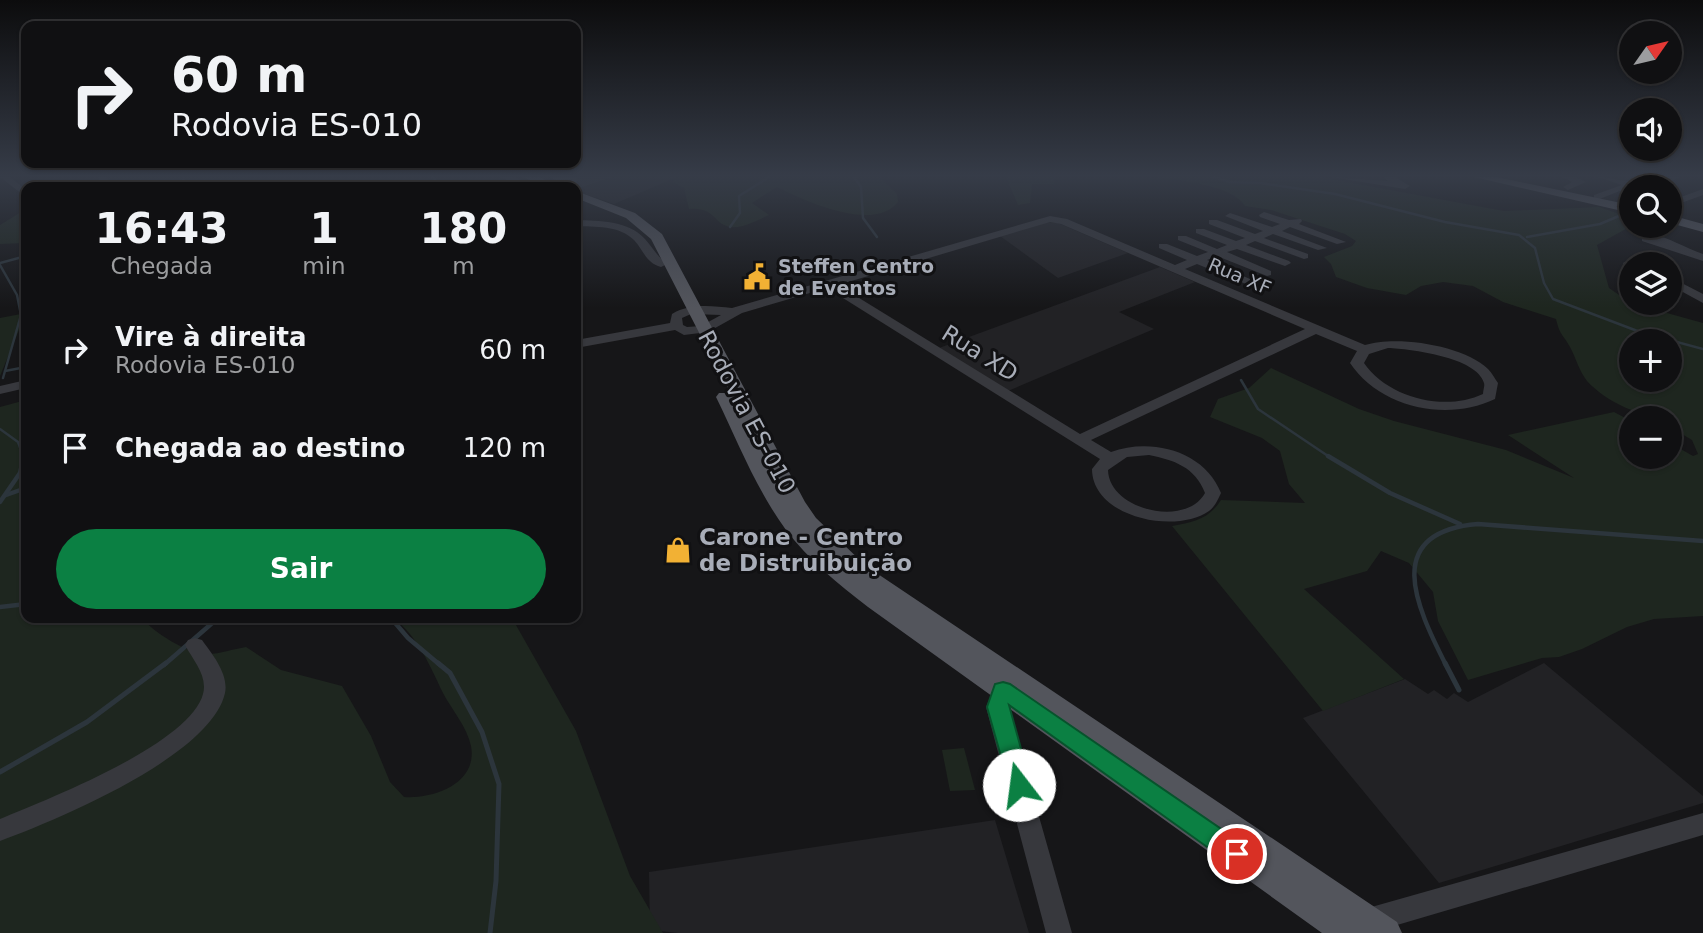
<!DOCTYPE html>
<html lang="pt">
<meta charset="utf-8">
<style>
body{margin:0;font-family:"DejaVu Sans",sans-serif;background:#1e1e20;color:#f1f3f6;height:100vh;display:flex;flex-direction:column;font-size:26px;white-space:nowrap}
*{box-sizing:border-box;margin:0}
p{font-size:23px;color:#9c9d9f}
.icon{flex:none;width:38px;height:38px;fill:none;stroke:currentColor;stroke-width:2;stroke-linecap:round;stroke-linejoin:round}
.map{position:relative;flex:1;overflow:hidden}
.details{position:absolute;left:21px;top:182px;width:560px;height:441px;display:flex;flex-direction:column;background:#101012;border-radius:14px;box-shadow:0 2px 5px #0004,0 0 0 2px #303032}
.details>*{flex:none}
.banner{position:absolute;left:21px;top:21px;width:560px;height:147px;border-radius:14px;box-shadow:0 2px 5px #0004,0 0 0 2px #303032;background:#101012;color:#f1f3f6;overflow:hidden}
.needle{width:46px;rotate:56deg}
.buttons{position:absolute;left:1619px;top:21px;display:grid;gap:14px}
.buttons a{display:grid;place-items:center;width:63px;height:63px;border-radius:50%;background:#101012;box-shadow:0 2px 5px #0004,0 0 0 2px #303032;font-size:35px}
.pin{position:absolute;display:grid;place-items:center;width:60px;height:60px;color:#fff;margin:-30px;border:4px solid #fff;border-radius:50%;box-shadow:0 2px 7px #0007}
.me{position:absolute;width:77px;margin:-38px;rotate:345deg;stroke-linejoin:round;filter:drop-shadow(0 0 5px #0008)}
.turn{display:flex;align-items:center;gap:24px;height:147px;padding:0 35px;font-size:32px}
.turn .icon{width:91px;height:91px;stroke-width:2.5}
.turn b{display:block;font-size:49px;line-height:60px}
.eta{display:flex;justify-content:space-evenly;align-items:center;height:119px;text-align:center}
.eta b{font-size:42px;font-weight:700;line-height:49px}
.primary-button{display:flex;gap:14px;margin-top:auto;padding:14px 35px}
.primary-button a{flex:1;height:80px;border-radius:42px;background:#0b8043;color:#fff;font-size:28px;font-weight:700;line-height:80px;text-align:center}
ul{padding:0;list-style:none}
li{display:flex;align-items:center;gap:21px;height:98px;padding:0 35px}
li div{flex:1}
li b{display:block;font-size:26px}
li em{font-style:normal}
.map>svg:first-child{display:block}
</style>
<div class="map">
<svg width="1703" height="933" viewBox="0 0 1703 933">
<rect width="100%" height="100%" fill="#161618"/>
<g fill="#222225">
<path d="M536 177H677L614 204 576 191V187H565Z"/>
<path d="M1047 222 1058 223 1128 253 1058 278 1000 236Z"/>
<path d="M1160 267 1195 282 1119 312 1154 329 1008 391 939 348Z"/>
<path d="M1544 663 1703 796V803L1439 883 1303 718 1405 679 1428 694 1434 690 1447 699 1454 693 1468 702Z"/>
<path d="M995 820 1029 933H678L650 930 649 872Z"/>
</g>
<g fill="#1e261f" fill-rule="evenodd">
<path d="M108 177H245L234 187H100L108 182Z"/>
<path d="M679 177H880L897 194 898 202C874 233 805 201 777 187L752 203 769 215C758 220 743 229 730 227 713 224 716 207 689 209L684 188 672 182Z"/>
<path d="M1006 177H1054V184H1032L1030 203 1018 205Z"/>
<path d="M1158 177H1320L1504 211 1599 207 1628 217 1631 226 1597 245 1609 288 1631 303 1703 323V616L1654 619 1627 627 1582 649 1559 657 1542 658 1468 680 1438 621 1433 592 1409 563 1381 551 1367 571 1304 589 1404 679 1323 711 1172 526C1194 522 1209 519 1221 500L1305 503 1289 484 1280 451 1262 438 1210 417 1218 399 1249 388 1271 368 1359 409 1394 421 1506 450 1574 478 1508 435 1614 412 1631 421V457H1670V443L1693 456 1698 454 1692 440 1670 427V418C1642 418 1606 402 1587 381 1579 371 1576 358 1570 347 1563 334 1560 336 1556 319L1503 302 1473 286 1443 282 1421 286 1406 295 1367 288 1336 277 1331 264 1324 257 1352 246 1356 241 1345 234 1271 210 1245 206C1232 185 1182 181 1158 177ZM1631 341H1670V380H1631Z"/>
<path d="M26 209V243L0 244V225Z"/>
<path d="M26 313 0 376V318Z"/>
<path d="M26 400V618H142C153 632 189 655 208 654 220 654 233 649 246 647L281 670 342 686 371 736 390 782 404 797C433 799 478 784 471 746 467 727 452 710 443 693 430 666 418 636 393 618H512L576 731 630 876 663 933H0V407Z"/>
<path d="M964 748 975 790 950 791 942 750Z"/>
</g>
<g fill="none" stroke-linecap="round" stroke-linejoin="round">
<g stroke="#2c353c" stroke-width="2.5">
<path d="M432 177 442 187"/>
<path d="M854 177 861 187 863 218 877 237"/>
<path d="M1214 177 1230 182 1260 183 1335 194 1445 222 1519 235 1535 248 1544 283 1553 299 1640 332 1703 349"/>
<path d="M180 187 184 177"/>
<path d="M730 227 740 213 739 196 769 177"/>
<path d="M1527 237 1600 224 1626 213"/>
<path d="M0 263 26 256"/>
<path d="M0 265 17 295 21 315 3 378"/>
<path d="M5 371 26 367"/>
<path d="M1241 380 1258 409 1331 458"/>
<path d="M0 429 18 442 24 458"/>
</g>
<g stroke="#2c353c" stroke-width="4.5">
<path d="M1328 456 1390 493 1460 524"/>
<path d="M6 495 26 488"/>
<path d="M0 502 20 473 24 456"/>
<path d="M0 607 26 604"/>
<path d="M391 618 408 638 440 665"/>
<path d="M164 665 218 618"/>
<path d="M1446 665C1416 606 1381 532 1478 524L1703 541"/>
</g>
<g stroke="#2c353c" stroke-width="5">
<path d="M438 663 450 673 482 732 499 784 496 881 490 933"/>
<path d="M1445 663 1459 690"/>
<path d="M0 772 87 722 166 663"/>
</g>
<g fill="#37383d" fill-rule="evenodd">
<path d="M0 177H10L26 190V197Z"/>
<path d="M98 177H107L109 182 103 187H93L99 181Z"/>
<path d="M501 177C511 177 522 176 528 187H518Z"/>
<path d="M1331 177 1388 181 1383 177H1395L1410 186 1405 189Z"/>
<path d="M1563 177H1576L1586 182 1568 190 1563 187 1572 182Z"/>
<path d="M1598 177C1608 177 1624 182 1632 181 1641 179 1647 177 1655 177L1597 200 1594 199V195L1622 185Z"/>
<path d="M1667 177H1680L1657 187H1644Z"/>
<path d="M1703 189V195L1670 207V201Z"/>
<path d="M1264 212 1289 220 1301 219 1302 221 1299 224 1346 242 1337 244 1290 227 1282 231 1327 248 1318 250 1273 234 1264 238 1308 254V258L1304 259 1255 241 1246 245 1289 261 1291 263 1285 266 1237 249 1227 252 1271 271V275L1267 276 1217 256 1207 260 1250 279V283L1246 284 1197 264 1185 269 1365 345C1396 335 1464 345 1488 369 1492 373 1495 379 1498 383L1495 399C1447 422 1380 408 1350 363L1357 351 1316 334 1091 440 1111 452C1151 437 1205 451 1221 493 1218 499 1215 507 1209 511 1175 535 1092 517 1092 469L1100 459 827 288 742 313 708 332 684 335 675 330 576 348V340L670 323 672 314C690 303 712 306 732 308L1050 216 1067 219 1175 265 1187 260 1159 248V244H1167L1197 256 1208 252 1178 240V236H1186L1217 249 1227 245 1196 233V229H1204L1236 241 1245 238 1209 224V220H1217L1255 234 1263 231 1225 216 1230 213 1272 227 1280 224 1260 217 1259 215ZM1050 222 1061 224 1305 329 1080 434 838 285ZM691 314 721 315 701 326 687 327 683 325 682 318ZM1388 348C1410 349 1477 357 1484 383 1485 386 1483 390 1483 394 1445 412 1388 398 1364 363L1369 354ZM1149 455C1174 460 1195 467 1205 493 1186 528 1109 510 1108 470L1127 457Z"/>
<path d="M576 220C599 221 628 220 645 239 653 248 657 256 667 264L661 267C646 263 644 251 634 240 619 225 595 227 576 226Z"/>
<path d="M1650 234C1669 237 1685 248 1703 254V261L1642 241V237Z"/>
<path d="M1629 260 1644 261 1650 264H1631V270L1627 269 1623 263Z"/>
<path d="M1670 277 1703 294V303L1670 285Z"/>
<path d="M26 380V388L0 394V386Z"/>
<path d="M195 638 202 640C212 654 229 674 225 693 211 756 57 820 0 841V819C46 800 190 744 203 694 208 676 193 660 185 645L188 640Z"/>
<path d="M1003 682 1010 684 1013 690 1008 707 1072 933H1046L986 707 996 684Z"/>
<path d="M1703 813V835L1370 933 1359 930 1355 921 1359 912 1368 908Z"/>
</g>
<g fill="#53555c" fill-rule="evenodd">
<path d="M523 177H539L562 187H546Z"/>
<path d="M1474 177H1496L1631 205V213Z"/>
<path d="M576 191 635 213 662 234 805 502 816 518 866 566 1397 922 1402 933H1322L868 607C838 584 809 560 786 530 756 489 738 442 716 397L719 393H730L651 239 626 218 576 198Z"/>
<path d="M1670 215 1703 224V232L1670 223Z"/>
</g>
</g>
<path fill="#47494d" d="M553 177H611L578 188 553 179Z"/>
<path fill="#2f3033" d="M576 177H611L578 188Z"/>
<linearGradient id="sky" x2="0" y2="1"><stop stop-color="#0c0c0d"/><stop offset="0.57" stop-color="#363c48"/><stop offset="1" stop-color="#363c48" stop-opacity="0"/></linearGradient>
<rect width="1703" height="308" fill="url(#sky)"/>
<path fill="#0b8043" stroke="#07532c" stroke-width="2" d="M1003 682 1010 684 1246 846 1249 854 1246 862 1237 866 1228 862 1009 705 1031 785 1028 792 1019 795 1011 792 987 707 995 684Z"/>
<defs>
<g id="civic-bare" transform="scale(2.1)"><path d="M-.6-6.5H3V-4.5H.6V-3L4-1V1h2V6H-6V1h2V-1L-.6-3ZM-1.2 2.5V6h2.4V2.5Z" fill="#f2b134" stroke="#111113" stroke-width="2.5" paint-order="stroke"/></g>
<g id="shop-bare" transform="scale(2.1)"><path d="M-5-2.5h2.3a2.7 3.5 0 0 1 5.4 0H5L5.5 6h-11ZM-1.5-2.5h3a1.5 2.3 0 0 0-3 0Z" fill="#f2b134" stroke="#111113" stroke-width="2.5" paint-order="stroke"/></g>
</defs>
<g fill-rule="evenodd">
<use href="#civic-bare" x="757" y="277"/>
<use href="#shop-bare" x="678" y="550"/>
</g>
<g text-anchor="middle" dominant-baseline="central" stroke-width="6" stroke-linejoin="round" paint-order="stroke">
<g font-size="19" font-weight="bold" fill="#a8adb8" stroke="#111113" text-anchor="start">
<text x="778" y="266">Steffen Centro<tspan x="778" dy="22">de Eventos</tspan></text>
</g>
<g font-size="19" fill="#a8adb8" stroke="#111113">
<text transform="translate(1240 276) rotate(23)">Rua XF</text>
</g>
<g font-size="23" fill="#a8adb8" stroke="#111113">
<text transform="translate(980 353) rotate(32)">Rua XD</text>
<text transform="translate(747 412) rotate(62)">Rodovia ES-010</text>
</g>
<g font-size="23" font-weight="bold" fill="#a8adb8" stroke="#111113" text-anchor="start">
<text x="699" y="537">Carone - Centro<tspan x="699" dy="26">de Distruibuição</tspan></text>
</g>
</g>
</svg>
<div class="buttons">
<a><svg class="needle" viewBox="-14 -14 28 28"><path d="M0-13l5 13h-10z" fill="#e53935"/><path d="M0 13l5-13h-10z" fill="#9c9d9f"/></svg></a>
<a><svg class="icon" aria-label="sound" viewBox="0 0 24 24"><path d="M4 9h4l5-4v14l-5-4H4zM17 9q2 3 0 6"/></svg></a>
<a><svg class="icon" aria-label="search" viewBox="0 0 24 24"><circle cx="10" cy="10" r="6"/><path d="M15 15l6 6"/></svg></a>
<a><svg class="icon" aria-label="layers" viewBox="0 0 24 24"><path d="M12 4l9 5-9 5-9-5zM3 14l9 5 9-5"/></svg></a>
<a>+</a>
<a>−</a>
</div>
<div class="pin" style="left:1237px;top:854px;background:#d93025"><svg class="icon" aria-label="arrive" viewBox="0 0 24 24"><path d="M6 21V4h12l-3 4 3 4H6"/></svg></div>
<svg class="me" style="left:1019px;top:785px" viewBox="-20 -20 40 40"><circle r="19" fill="#fff"/><path d="M0-13L10 11 0 6-10 11z" fill="#0b8043"/></svg>
<div class="banner">
<div class="turn"><svg class="icon" aria-label="right" viewBox="0 0 24 24"><path d="M7 20v-9h11M14 6l5 5-5 5"/></svg><div><b>60 m</b>Rodovia ES-010</div></div>
</div>
<section class="details">
<div class="eta">
<div><b>16:43</b><p>Chegada</p></div>
<div><b>1</b><p>min</p></div>
<div><b>180</b><p>m</p></div>
</div>
<ul>
<li><svg class="icon" aria-label="right" viewBox="0 0 24 24"><path d="M7 20v-9h11M14 6l5 5-5 5"/></svg><div><b>Vire à direita</b><p>Rodovia ES-010</p></div><em>60 m</em></li>
<li><svg class="icon" aria-label="arrive" viewBox="0 0 24 24"><path d="M6 21V4h12l-3 4 3 4H6"/></svg><div><b>Chegada ao destino</b></div><em>120 m</em></li>
</ul>
<div class="primary-button"><a>Sair</a></div>
</section>
</div>
